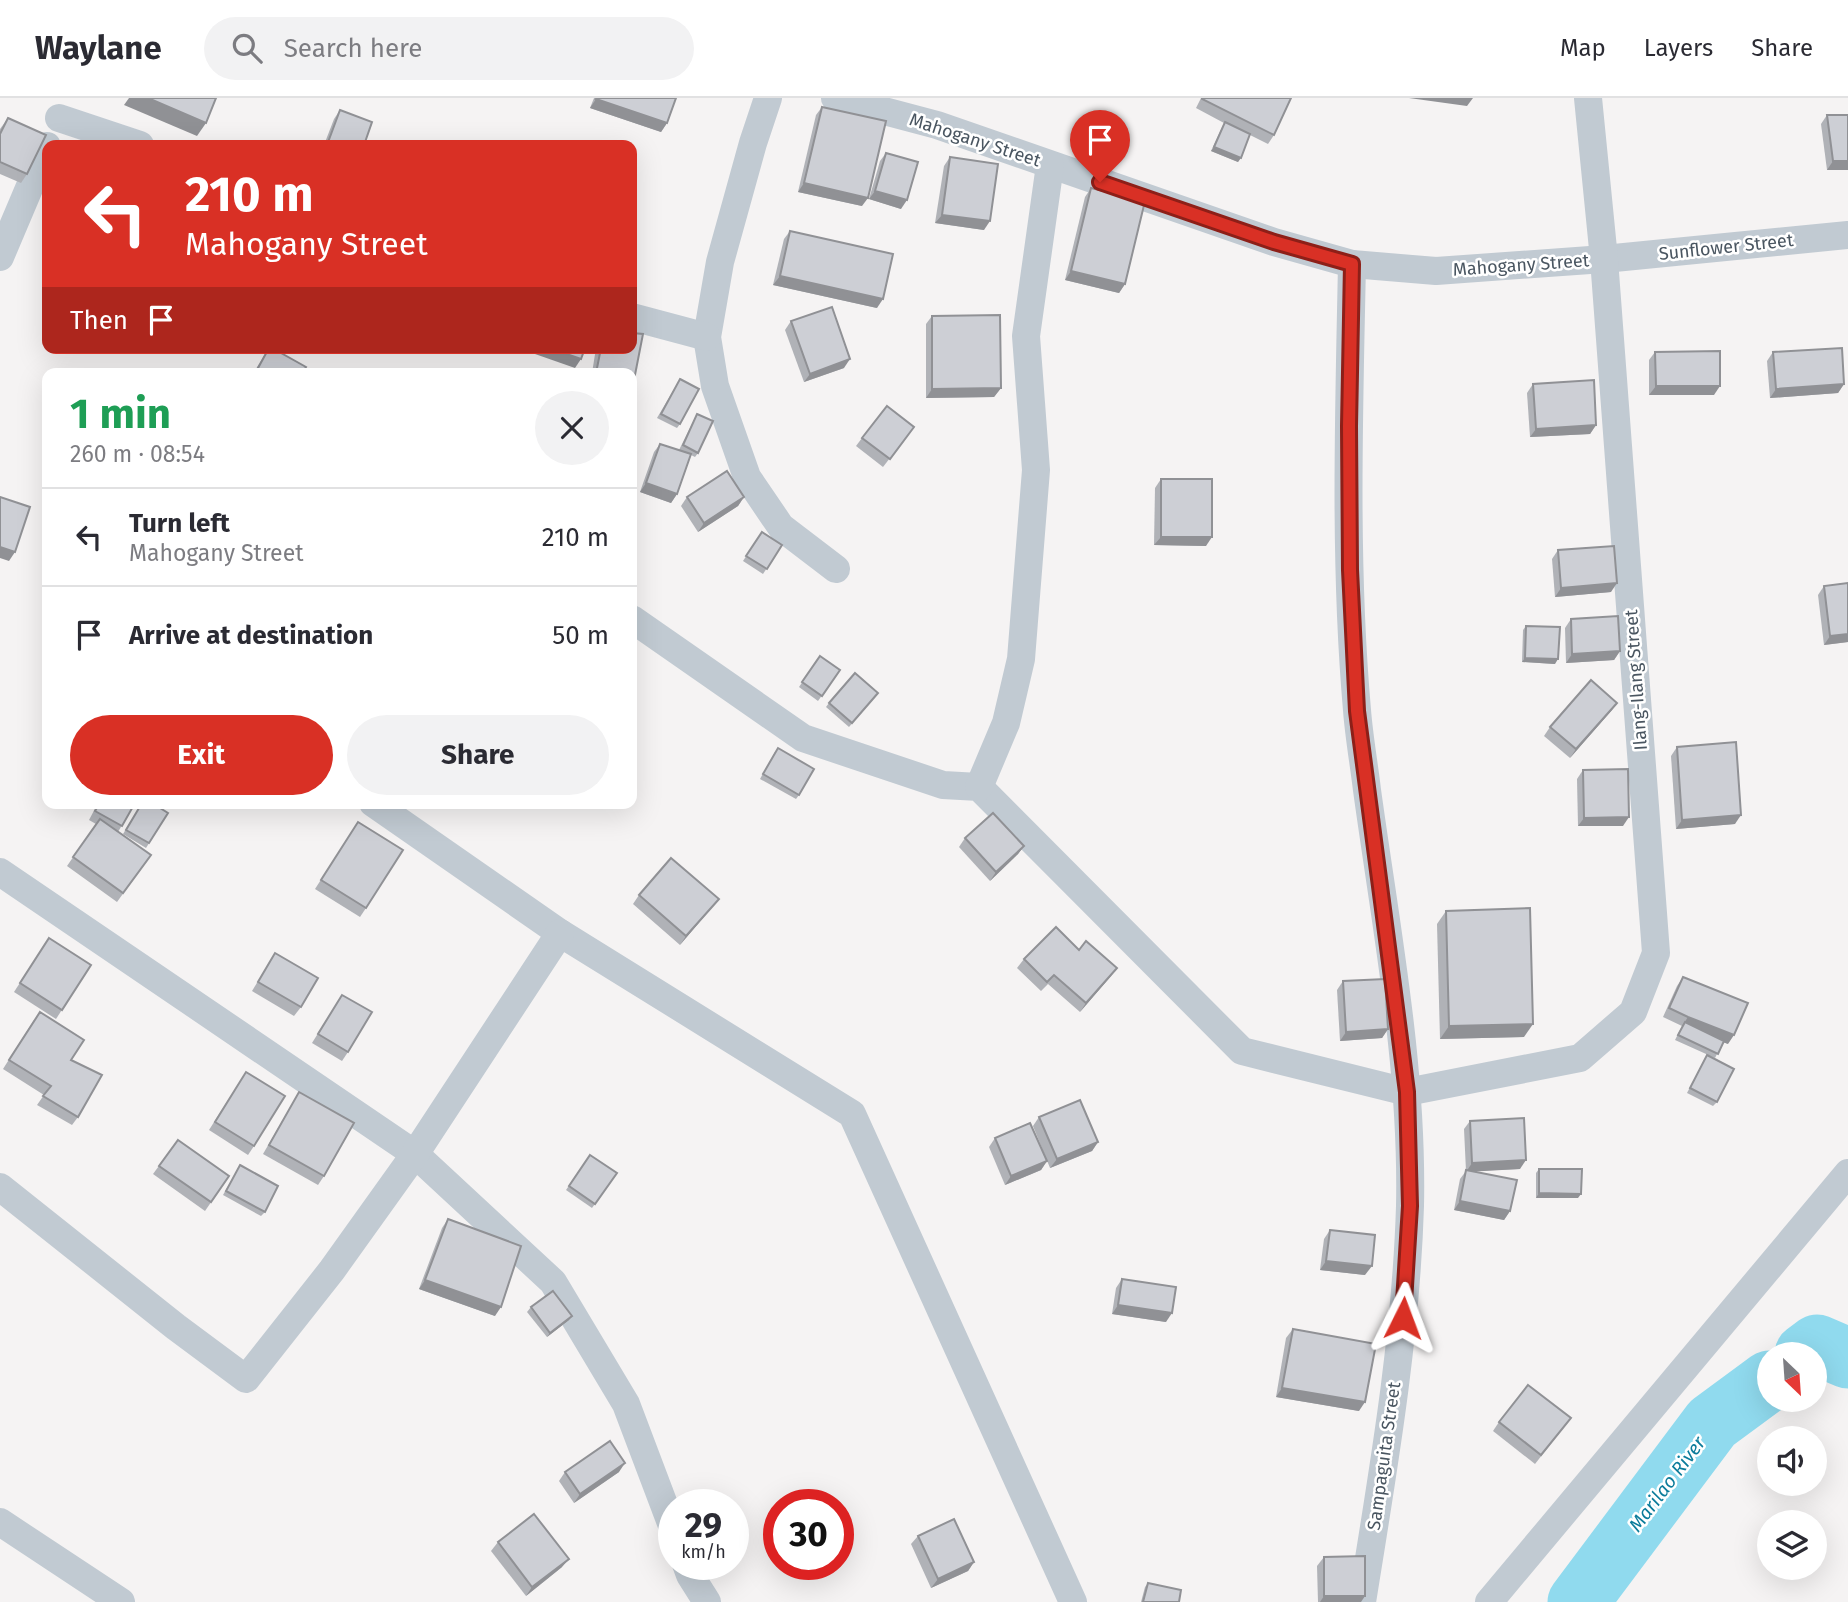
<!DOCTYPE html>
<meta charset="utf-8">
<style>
body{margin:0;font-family:"Fira Sans",sans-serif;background:#f2f2f3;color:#2b2b33;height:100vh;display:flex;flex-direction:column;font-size:26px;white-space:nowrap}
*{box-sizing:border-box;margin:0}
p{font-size:23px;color:#7c7c81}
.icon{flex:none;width:38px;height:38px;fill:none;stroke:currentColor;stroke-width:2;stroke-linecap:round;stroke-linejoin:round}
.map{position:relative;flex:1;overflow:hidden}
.sheet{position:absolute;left:42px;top:270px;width:595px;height:441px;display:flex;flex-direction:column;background:#fff;border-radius:14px;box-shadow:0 7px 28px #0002}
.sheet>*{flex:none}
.hud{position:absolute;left:42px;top:42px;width:595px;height:214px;border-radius:14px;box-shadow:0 7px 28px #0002;background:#d93025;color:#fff;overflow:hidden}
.needle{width:46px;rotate:155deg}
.buttons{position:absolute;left:1757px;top:1244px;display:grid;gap:14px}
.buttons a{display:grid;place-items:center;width:70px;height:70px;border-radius:50%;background:#fff;box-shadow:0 7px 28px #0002;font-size:35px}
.speed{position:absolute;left:658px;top:1391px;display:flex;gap:14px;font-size:35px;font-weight:700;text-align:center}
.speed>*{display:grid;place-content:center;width:91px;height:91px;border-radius:50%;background:#fff;box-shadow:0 7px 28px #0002;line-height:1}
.speed small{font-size:18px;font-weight:400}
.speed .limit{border:10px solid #d22;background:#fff;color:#111}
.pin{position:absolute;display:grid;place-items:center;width:60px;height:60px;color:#fff;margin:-72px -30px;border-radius:50% 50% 50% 0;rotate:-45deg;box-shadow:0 0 7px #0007}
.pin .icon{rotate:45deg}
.me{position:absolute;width:77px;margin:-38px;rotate:3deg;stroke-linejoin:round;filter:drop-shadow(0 0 5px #0008)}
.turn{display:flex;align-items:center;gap:24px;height:147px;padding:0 28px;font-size:32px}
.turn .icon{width:91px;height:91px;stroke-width:2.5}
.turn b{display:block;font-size:49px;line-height:60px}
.then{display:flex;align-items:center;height:66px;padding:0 28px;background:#0003;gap:14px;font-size:26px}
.round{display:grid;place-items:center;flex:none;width:74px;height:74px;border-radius:37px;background:#f2f2f3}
.headline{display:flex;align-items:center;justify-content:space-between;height:119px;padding:0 28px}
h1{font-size:42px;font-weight:700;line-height:52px;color:#1e9e55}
.button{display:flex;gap:14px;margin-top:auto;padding:14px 28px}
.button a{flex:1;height:80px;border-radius:42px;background:#d93025;color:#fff;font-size:28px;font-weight:700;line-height:80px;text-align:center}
.button a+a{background:#f2f2f3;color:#2b2b33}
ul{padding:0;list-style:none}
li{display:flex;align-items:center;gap:21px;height:98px;padding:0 28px;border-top:2px solid #e1e1e2}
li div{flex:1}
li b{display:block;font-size:26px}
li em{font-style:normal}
header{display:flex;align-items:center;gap:42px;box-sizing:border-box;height:98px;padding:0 35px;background:#fff;border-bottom:2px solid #e1e1e2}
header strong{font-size:33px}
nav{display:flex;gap:38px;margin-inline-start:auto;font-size:24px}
.search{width:490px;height:63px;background:#f2f2f3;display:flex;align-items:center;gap:18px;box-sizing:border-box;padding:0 24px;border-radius:38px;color:#7c7c81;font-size:26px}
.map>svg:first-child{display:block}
</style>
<header>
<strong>Waylane</strong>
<div class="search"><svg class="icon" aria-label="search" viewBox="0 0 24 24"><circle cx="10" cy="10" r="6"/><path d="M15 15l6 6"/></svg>Search here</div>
<nav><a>Map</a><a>Layers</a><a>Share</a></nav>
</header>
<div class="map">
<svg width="1848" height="1504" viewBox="0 0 1848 1504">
<rect width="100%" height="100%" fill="#f5f3f3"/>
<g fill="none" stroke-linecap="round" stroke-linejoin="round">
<g stroke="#90daee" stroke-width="61">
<path d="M1805 1256 1817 1247 1848 1260"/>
<path d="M1578 1504 1712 1325 1769 1283"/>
</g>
<g stroke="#c1cad2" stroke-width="28">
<path d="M768 0 753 45 720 164 707 239 715 288 747 379 781 429 836 471"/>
<path d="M835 0 937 27 1274 144 1352 166 1436 173 1604 161 1848 137"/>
<path d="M59 20 140 47"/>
<path d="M0 159 47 48"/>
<path d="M1352 166C1349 314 1344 464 1357 612 1359 639 1364 666 1367 692 1386 830 1413 969 1410 1108 1406 1241 1383 1373 1362 1504"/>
<path d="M632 219 707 239"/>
<path d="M632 521 803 640 943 687 979 689 1242 953 1407 994 1580 960 1633 914 1656 855 1604 161 1588 0"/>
<path d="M979 689 1006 625 1021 561 1036 372 1026 238 1050 67"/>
<path d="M373 705 560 835 852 1016 1073 1504"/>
<path d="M0 774 415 1056 553 1184 626 1306 674 1433"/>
<path d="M0 1089 176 1229 246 1281 332 1172 415 1056 560 835"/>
<path d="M0 1424 121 1504"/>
<path d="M686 1466 690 1477 707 1504"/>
<path d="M1489 1504 1848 1075"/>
</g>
</g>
<g fill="#b0b2b7">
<path d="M594 0H676L667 25 661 34 590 10Z"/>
<path d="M1201 0H1291L1274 37 1268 46 1250 37 1238 64 1211 53 1224 25 1196 10Z"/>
<path d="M822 9 862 108 798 94 816 17Z"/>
<path d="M340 12 364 47H324L334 21Z"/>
<path d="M1827 17 1848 72H1827L1821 26Z"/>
<path d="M8 20 27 76 21 85 0 76V31Z"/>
<path d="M886 55 901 111 869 101 880 63Z"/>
<path d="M950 59 984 132 935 125 944 68Z"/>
<path d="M1091 90 1125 186 1119 195 1065 182 1085 99Z"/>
<path d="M790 133 877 210 773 187 784 141Z"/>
<path d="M932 218 1001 290 994 299 926 300V226Z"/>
<path d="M791 223 844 270 804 284 785 232Z"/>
<path d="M269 250 302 275 254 274Z"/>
<path d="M596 250H632L634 282 632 286V275H592Z"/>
<path d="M1655 254 1714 297H1649V262Z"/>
<path d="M1773 254 1844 286 1838 295 1770 300 1767 263Z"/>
<path d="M680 281V326L677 330 657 320Z"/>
<path d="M1533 286 1596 327 1590 336 1530 339 1527 295Z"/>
<path d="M697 316 698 355 695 359 691 357 677 396 671 405 640 394 654 354 660 346 679 352Z"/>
<path d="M914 329 883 369 856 348 862 340Z"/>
<path d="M1161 381 1206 448 1154 447 1155 390Z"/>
<path d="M687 399H744L738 408 698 434 681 408Z"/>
<path d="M762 434 782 447 763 476 743 463Z"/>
<path d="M1558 452 1611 494 1555 499 1552 461Z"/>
<path d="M1824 488 1848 544 1824 547 1818 497Z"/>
<path d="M1571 521 1620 553 1614 562 1566 565 1565 530Z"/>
<path d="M1526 528 1555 566 1522 564 1523 532Z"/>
<path d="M820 558 840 572 818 603 799 589Z"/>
<path d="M875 599 849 629 826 609 829 605Z"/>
<path d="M1617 605 1611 613 1570 660 1544 638 1550 629Z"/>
<path d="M1677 649 1735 726 1676 731 1671 658Z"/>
<path d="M775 654 799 697 796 701 760 681Z"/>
<path d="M1583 672 1623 728H1578L1577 681Z"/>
<path d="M98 705H135L118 734 151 757 117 804 67 768 96 726 89 722Z"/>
<path d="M142 705 168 715 146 750 123 736Z"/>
<path d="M358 724 366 810 360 819 315 791Z"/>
<path d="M965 740 1024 748 1018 756 990 783 959 749Z"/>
<path d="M639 797 719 801 712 809 680 847 633 806Z"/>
<path d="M1446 813 1524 939 1440 941 1437 826Z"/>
<path d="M49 840 91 867 56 921 14 894Z"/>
<path d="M1079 852 1117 870 1110 879 1080 914 1048 886 1041 893 1017 870 1024 861Z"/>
<path d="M275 855 301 909 294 918 252 893Z"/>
<path d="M1683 879 1728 946 1723 944 1715 960 1675 942 1682 928 1663 919 1677 888Z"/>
<path d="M1343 883 1388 931 1382 940 1340 943 1337 892Z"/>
<path d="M342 897 348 954 342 963 312 945Z"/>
<path d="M34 922 71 962 78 1019 72 1027 37 1007 44 997 3 971Z"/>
<path d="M1707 957 1717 1004 1713 1008 1687 995Z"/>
<path d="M246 974 254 1048 248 1057 209 1032Z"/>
<path d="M299 994 324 1078 318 1087 263 1056Z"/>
<path d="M1039 1019 1098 1044 1092 1053 1050 1070 1033 1028Z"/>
<path d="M1470 1023 1520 1071 1473 1073 1510 1113 1504 1122 1454 1112 1460 1081 1466 1073 1464 1031Z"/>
<path d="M995 1040 1047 1063 1041 1072 1005 1087 989 1049Z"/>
<path d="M178 1042 229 1078 205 1113 153 1076Z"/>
<path d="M590 1057 617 1075 592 1110 566 1092Z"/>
<path d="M240 1067 265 1114 261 1118 223 1097Z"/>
<path d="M1539 1071 1578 1100H1536V1075Z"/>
<path d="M448 1121 495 1218 419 1191 442 1130Z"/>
<path d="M1330 1132 1365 1177 1320 1172 1324 1141Z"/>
<path d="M1122 1181 1166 1224 1112 1216 1116 1190Z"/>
<path d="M531 1209 569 1222 547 1239 527 1214Z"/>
<path d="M1293 1231 1359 1313 1276 1299 1286 1240Z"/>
<path d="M1571 1320 1535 1366 1493 1333 1499 1324Z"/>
<path d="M565 1374H619L574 1405 559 1383Z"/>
<path d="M918 1438 974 1464 968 1473 931 1490 911 1446Z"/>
<path d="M498 1444 562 1469 526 1498 491 1453Z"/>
<path d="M1324 1459 1361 1504H1318L1317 1468Z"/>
<path d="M1148 1485 1179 1504H1141L1145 1489Z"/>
</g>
<g fill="#909195">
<path d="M129 0H148L206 25 197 38 124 7Z"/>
<path d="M1409 0H1473L1467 8Z"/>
<path d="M596 1 667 25 661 34 590 10Z"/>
<path d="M1214 49 1241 60 1238 64 1211 53Z"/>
<path d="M1833 63H1848V72H1827Z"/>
<path d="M804 85 868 100 862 108 798 94Z"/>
<path d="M875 93 907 102 901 111 869 101Z"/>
<path d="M942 117 990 123 984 132 935 125Z"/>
<path d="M1071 173 1125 186 1119 195 1065 182Z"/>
<path d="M780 178 883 201 877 210 773 187Z"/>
<path d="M539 250H549L581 261 575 270 535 256Z"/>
<path d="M850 261 844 270 804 284 810 276Z"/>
<path d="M1844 286 1838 295 1770 300 1776 291Z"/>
<path d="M1656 288H1720L1714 297H1649Z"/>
<path d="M1001 290 994 299 926 300 932 291Z"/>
<path d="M1596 327 1590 336 1530 339 1536 331Z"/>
<path d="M646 385 677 396 671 405 640 394Z"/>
<path d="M744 399 738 408 698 434 704 425Z"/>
<path d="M1161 439H1212L1206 448 1154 447Z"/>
<path d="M0 449 15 454 9 463 0 460Z"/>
<path d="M1617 485 1611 494 1555 499 1561 490Z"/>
<path d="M1848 536V544L1824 547 1830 538Z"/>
<path d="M1620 553 1614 562 1566 565 1572 556Z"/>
<path d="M1525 560 1558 561 1555 566 1522 564Z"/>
<path d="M1617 605 1611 613 1570 660 1576 651Z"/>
<path d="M1741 717 1735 726 1676 731 1682 722Z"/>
<path d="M1629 719 1623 728H1578L1584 720Z"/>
<path d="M1024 748 1018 756 990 783 996 774Z"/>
<path d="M719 801 712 809 680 847 686 838Z"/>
<path d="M1117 870 1110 879 1080 914 1086 905Z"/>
<path d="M1688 919 1734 937 1728 946 1682 928 1685 924 1682 928Z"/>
<path d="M1533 926 1524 939 1440 941 1449 928Z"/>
<path d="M1388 931 1382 940 1340 943 1346 934Z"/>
<path d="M1098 1044 1092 1053 1050 1070 1057 1061Z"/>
<path d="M1526 1062 1520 1071 1466 1074 1472 1065Z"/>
<path d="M1047 1063 1041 1072 1005 1087 1011 1078Z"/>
<path d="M1539 1095 1581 1096 1578 1100H1536Z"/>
<path d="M1460 1103 1510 1113 1504 1122 1454 1112Z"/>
<path d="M1326 1163 1372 1168 1365 1177 1320 1172Z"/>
<path d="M425 1182 501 1209 495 1218 419 1191Z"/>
<path d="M1118 1207 1172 1215 1166 1224 1112 1216Z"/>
<path d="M572 1218 569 1222 547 1239 550 1235Z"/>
<path d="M1282 1290 1365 1304 1359 1313 1276 1299Z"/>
<path d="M625 1365 619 1374 574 1405 580 1396Z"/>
<path d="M569 1461 562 1469 526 1498 532 1489Z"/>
<path d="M974 1464 968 1473 931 1490 938 1481Z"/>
<path d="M1324 1498H1365L1361 1504H1320Z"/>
</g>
<g fill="#cdcfd5" stroke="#909195" stroke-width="2">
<path d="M148 0H216L206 25Z"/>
<path d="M597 0H676L667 25 596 1Z"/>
<path d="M1202 0H1291L1274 37 1202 1Z"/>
<path d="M822 9 886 23 868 100 804 85Z"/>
<path d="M340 12 372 24 364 47H327Z"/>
<path d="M1827 17H1848V63H1833Z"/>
<path d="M8 20 46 37 27 76 0 64V36Z"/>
<path d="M1225 24 1250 36 1241 60 1214 49Z"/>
<path d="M886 55 918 64 907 102 875 93Z"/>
<path d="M950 59 998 66 990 123 942 117Z"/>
<path d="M1091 90 1145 103 1125 186 1071 173Z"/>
<path d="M790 133 893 156 883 201 780 178Z"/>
<path d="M832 209 850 261 810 276 791 223Z"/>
<path d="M1000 217 1001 290 932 291V218Z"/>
<path d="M632 235 643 236 634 282H632V275H596L601 250H632Z"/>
<path d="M269 250H272L306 269 302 275H266L258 270Z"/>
<path d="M549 250H585L581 261Z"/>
<path d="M1842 250 1844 286 1776 291 1773 254Z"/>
<path d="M1720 253V288H1656L1655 254Z"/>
<path d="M680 281 699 291 680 326 661 316Z"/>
<path d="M1594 282 1596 327 1536 331 1533 286Z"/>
<path d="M887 308 914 329 890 361 862 340Z"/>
<path d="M697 316 713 323 698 355 683 347Z"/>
<path d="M660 346 691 356 677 396 646 385Z"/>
<path d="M727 373 744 399 704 425 687 399Z"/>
<rect x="1161" y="381" width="51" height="58"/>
<path d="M0 399 30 409 15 454 0 449Z"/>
<path d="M762 434 782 447 767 471 746 458Z"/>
<path d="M1614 448 1617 485 1561 490 1558 452Z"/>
<path d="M1848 485V536L1830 538 1824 488Z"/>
<path d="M1618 518 1620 553 1572 556 1571 521Z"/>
<path d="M1526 528 1560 529 1558 561 1525 560Z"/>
<path d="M820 558 840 572 822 598 802 584Z"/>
<path d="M855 575 878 595 852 625 829 605Z"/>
<path d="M1591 582 1617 605 1576 651 1550 629Z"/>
<path d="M1736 644 1741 717 1682 722 1677 649Z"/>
<path d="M778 650 814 671 799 697 763 676Z"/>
<path d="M1628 671 1629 719 1584 720 1583 672Z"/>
<path d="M100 705H135L122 728 95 713Z"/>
<path d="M142 705H152L168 715 149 745 126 732Z"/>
<path d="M993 715 1024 748 996 774 965 740Z"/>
<path d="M100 721 151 757 123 795 73 759Z"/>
<path d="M358 724 403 752 366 810 321 782Z"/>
<path d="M671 760 719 801 686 838 639 797Z"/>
<path d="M1530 810 1533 926 1449 928 1446 813Z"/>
<path d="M1056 829 1079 852 1086 843 1117 870 1086 905 1054 877 1047 884 1024 861Z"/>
<path d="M49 840 91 867 62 912 20 885Z"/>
<path d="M275 855 318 880 301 909 258 884Z"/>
<path d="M1683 879 1748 905 1734 937 1688 919 1669 910Z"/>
<path d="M1385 881 1388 931 1346 934 1343 883Z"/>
<path d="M342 897 372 914 348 954 318 936Z"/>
<path d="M40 914 84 942 71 962 102 977 78 1019 43 998 51 988 9 962Z"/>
<path d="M1685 924 1724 943 1718 956 1678 937Z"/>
<path d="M1707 957 1734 971 1717 1004 1690 990Z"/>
<path d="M246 974 285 998 254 1048 215 1024Z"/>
<path d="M299 994 354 1025 324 1078 269 1047Z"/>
<path d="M1080 1002 1098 1044 1057 1061 1039 1019Z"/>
<path d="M1524 1020 1526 1062 1472 1065 1470 1023Z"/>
<path d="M1030 1025 1047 1063 1011 1078 995 1040Z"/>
<path d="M178 1042 229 1078 211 1104 159 1068Z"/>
<path d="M590 1057 617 1075 595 1106 569 1088Z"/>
<path d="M240 1067 278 1088 265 1114 226 1093Z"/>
<path d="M1539 1071H1582L1581 1096 1539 1095Z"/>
<path d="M1466 1072 1517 1082 1510 1113 1460 1103Z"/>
<path d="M448 1121 521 1148 501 1209 425 1182Z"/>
<path d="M1330 1132 1375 1137 1372 1168 1326 1163Z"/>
<path d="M1122 1181 1176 1189 1172 1215 1118 1207Z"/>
<path d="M553 1193 572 1218 550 1235 531 1209Z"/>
<path d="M1293 1231 1376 1246 1365 1304 1282 1290Z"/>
<path d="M1528 1287 1571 1320 1541 1357 1499 1324Z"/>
<path d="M610 1343 625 1365 580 1396 565 1374Z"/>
<path d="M534 1416 569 1461 532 1489 498 1444Z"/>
<path d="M954 1421 974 1464 938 1481 918 1438Z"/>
<path d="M1365 1458V1498H1324V1459Z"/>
<path d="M1148 1485 1181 1492 1179 1504H1143Z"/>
</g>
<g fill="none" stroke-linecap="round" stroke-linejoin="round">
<g stroke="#8d1f18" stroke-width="18">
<path id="route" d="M1100 84 1274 144 1352 166 1349 328 1350 472 1357 613 1407 994 1410 1108 1403 1220"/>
</g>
<use href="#route" stroke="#d93025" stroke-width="12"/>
</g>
<g text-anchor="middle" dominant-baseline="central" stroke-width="5" stroke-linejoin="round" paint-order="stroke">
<g font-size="18" fill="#4a5661" stroke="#fff">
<text transform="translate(975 42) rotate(18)">Mahogany Street</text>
<text transform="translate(1726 149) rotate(-6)">Sunflower Street</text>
<text transform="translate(1521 167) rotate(-4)">Mahogany Street</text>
<text transform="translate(1636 582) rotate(-94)">Ilang-Ilang Street</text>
<text transform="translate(1384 1358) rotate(-82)">Sampaguita Street</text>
</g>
<g font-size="19" font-style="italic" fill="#0c7c9b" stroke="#fff">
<text transform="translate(1667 1386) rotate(-53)">Marilao River</text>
</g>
</g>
</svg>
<div class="buttons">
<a><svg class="needle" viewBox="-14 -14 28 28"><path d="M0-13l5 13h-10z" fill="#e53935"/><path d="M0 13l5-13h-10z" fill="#7c7c81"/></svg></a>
<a><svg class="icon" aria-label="sound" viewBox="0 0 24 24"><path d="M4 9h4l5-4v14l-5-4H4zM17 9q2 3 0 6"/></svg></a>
<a><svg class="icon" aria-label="layers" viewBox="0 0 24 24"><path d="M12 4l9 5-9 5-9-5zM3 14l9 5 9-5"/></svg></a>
</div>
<div class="speed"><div>29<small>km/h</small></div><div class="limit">30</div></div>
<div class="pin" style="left:1100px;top:84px;background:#d93025"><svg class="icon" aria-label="arrive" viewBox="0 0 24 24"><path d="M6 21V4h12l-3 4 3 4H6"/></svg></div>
<svg class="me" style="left:1403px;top:1220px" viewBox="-20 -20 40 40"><path d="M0-17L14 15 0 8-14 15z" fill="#d93025" stroke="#fff" stroke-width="4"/></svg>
<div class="hud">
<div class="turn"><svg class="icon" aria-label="left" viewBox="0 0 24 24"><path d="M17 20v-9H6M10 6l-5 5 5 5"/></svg><div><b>210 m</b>Mahogany Street</div></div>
<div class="then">Then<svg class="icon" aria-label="arrive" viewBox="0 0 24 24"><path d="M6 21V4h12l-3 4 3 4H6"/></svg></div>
</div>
<section class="sheet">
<div class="headline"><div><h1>1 min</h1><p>260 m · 08:54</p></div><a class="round"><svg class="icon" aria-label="close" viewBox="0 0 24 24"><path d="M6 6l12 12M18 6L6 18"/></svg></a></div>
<ul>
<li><svg class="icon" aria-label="left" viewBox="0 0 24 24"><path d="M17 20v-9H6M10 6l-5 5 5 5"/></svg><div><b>Turn left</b><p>Mahogany Street</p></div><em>210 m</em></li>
<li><svg class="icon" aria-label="arrive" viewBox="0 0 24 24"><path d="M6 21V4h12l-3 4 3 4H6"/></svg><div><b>Arrive at destination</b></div><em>50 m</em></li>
</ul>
<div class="button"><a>Exit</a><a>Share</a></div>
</section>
</div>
